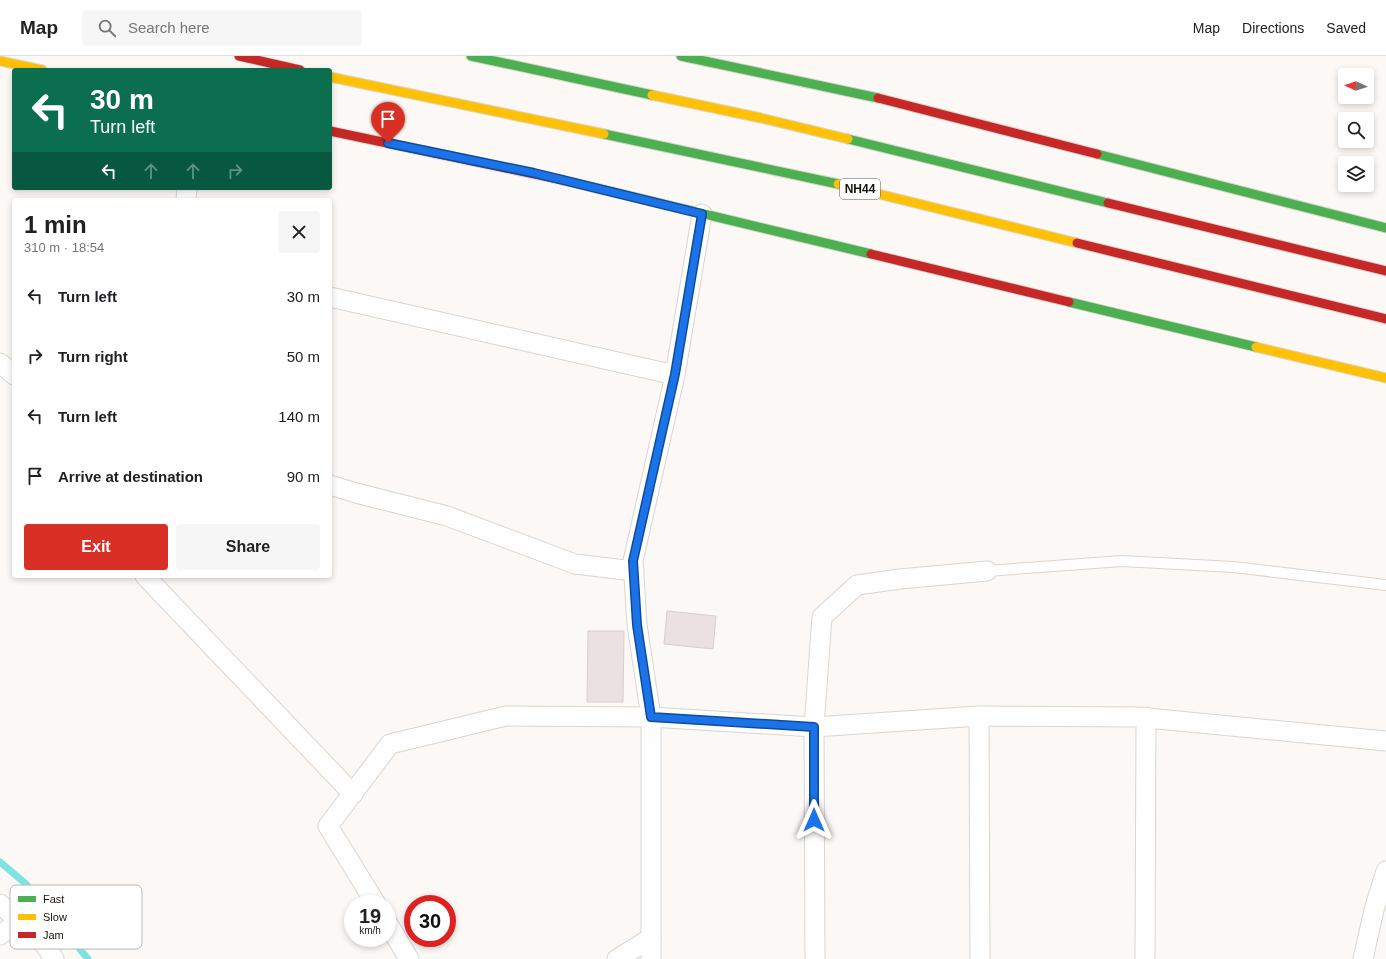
<!DOCTYPE html>
<meta charset="utf-8">
<style>
body{margin:0;font-family:Helvetica,sans-serif;background:#f6f6f6;color:#202124;height:100vh;display:flex;flex-direction:column;font-size:15px;white-space:nowrap}
*{box-sizing:border-box;margin:0}
p{font-size:13px;color:#757577}
.icon{flex:none;width:22px;height:22px;fill:none;stroke:currentColor;stroke-width:2;stroke-linecap:round;stroke-linejoin:round}
.map{position:relative;flex:1;overflow:hidden}
.drawer{position:absolute;left:12px;top:142px;width:320px;height:380px;display:flex;flex-direction:column;background:#fff;border-radius:4px;box-shadow:0 2px 6px #0003}
.drawer>*{flex:none}
.banner{position:absolute;left:12px;top:12px;width:320px;height:122px;border-radius:4px;box-shadow:0 2px 6px #0003;background:#0b6e4f;color:#fff;overflow:hidden}
.needle{width:26px;rotate:273deg}
.fabs{position:absolute;left:1338px;top:12px;display:grid;gap:8px}
.fabs a{display:grid;place-items:center;width:36px;height:36px;border-radius:4px;background:#fff;box-shadow:0 2px 6px #0003;font-size:20px}
.speed{position:absolute;left:344px;top:839px;display:flex;gap:8px;font-size:20px;font-weight:700;text-align:center}
.speed>*{display:grid;place-content:center;width:52px;height:52px;border-radius:50%;background:#fff;box-shadow:0 2px 6px #0003;line-height:1}
.speed small{font-size:10px;font-weight:400}
.speed .limit{border:6px solid #d22;background:#fff;color:#111}
.pin{position:absolute;display:grid;place-items:center;width:34px;height:34px;color:#fff;margin:-41px -17px;border-radius:50% 50% 50% 0;rotate:-45deg;box-shadow:0 0 4px #0007}
.pin .icon{rotate:45deg}
.me{position:absolute;width:44px;margin:-22px;rotate:0deg;stroke-linejoin:round;filter:drop-shadow(0 0 3px #0008)}
.turn{display:flex;align-items:center;gap:14px;height:84px;padding:0 12px;font-size:18px}
.turn .icon{width:52px;height:52px;stroke-width:2.5}
.turn b{display:block;font-size:28px;line-height:34px}
.lanes{display:flex;align-items:center;height:38px;padding:0 12px;background:#0003;justify-content:center;gap:20px;direction:ltr}
.lanes .off{opacity:.35}
.round{display:grid;place-items:center;flex:none;width:42px;height:42px;border-radius:4px;background:#f6f6f6}
.overview{display:flex;align-items:center;justify-content:space-between;height:68px;padding:0 12px}
h1{font-size:24px;font-weight:800;line-height:30px}
.cta{display:flex;gap:8px;margin-top:auto;padding:8px 12px}
.cta a{flex:1;height:46px;border-radius:4px;background:#d93025;color:#fff;font-size:16px;font-weight:800;line-height:46px;text-align:center}
.cta a+a{background:#f6f6f6;color:#202124}
ul{padding:0;list-style:none}
li{display:flex;align-items:center;gap:12px;height:60px;padding:0 12px}
li div{flex:1}
li b{display:block;font-size:15px}
li em{font-style:normal}
header{display:flex;align-items:center;gap:24px;box-sizing:border-box;height:56px;padding:0 20px;background:#fff;border-bottom:1px solid #e0e0e0}
header strong{font-size:19px}
nav{display:flex;gap:22px;margin-inline-start:auto;font-size:14px}
.search{width:280px;height:36px;background:#f6f6f6;display:flex;align-items:center;gap:10px;box-sizing:border-box;padding:0 14px;border-radius:4px;color:#757577;font-size:15px}
.map>svg:first-child{display:block}
</style>
<header>
<strong>Map</strong>
<div class="search"><svg class="icon" aria-label="search" viewBox="0 0 24 24"><circle cx="10" cy="10" r="6"/><path d="M15 15l6 6"/></svg>Search here</div>
<nav><a>Map</a><a>Directions</a><a>Saved</a></nav>
</header>
<div class="map">
<svg width="1386" height="903" viewBox="0 0 1386 903">
<rect width="100%" height="100%" fill="#fbf8f5"/>
<g fill="none" stroke-linecap="round" stroke-linejoin="round">
<path stroke="#82e2e2" stroke-width="7" d="M0 806 26 828 88 903"/>
</g>
<g fill="#ebe0e2" stroke="#d7cfd0">
<path d="M667 555 716 560 713 593 664 588Z"/>
<path d="M588 575H624L623 646H587Z"/>
</g>
<g fill="none" stroke-linecap="round" stroke-linejoin="round">
<g stroke="#dbd5cf" stroke-width="12">
<path id="lane" d="M987 515 1122 505 1233 511 1386 529"/>
</g>
<g stroke="#dbd5cf" stroke-width="21">
<g id="street">
<path d="M186 144 187 132"/>
<path d="M330 241 675 319"/>
<path d="M0 307 14 319"/>
<path d="M330 429 356 437 447 460 575 508 634 515"/>
<path d="M145 520 353 738"/>
<path d="M979 660 980 903"/>
<path d="M0 848 45 889 54 903"/>
<path d="M376 848 328 770 390 688 506 660 651 661 637 569 633 505 675 319 702 158"/>
<path d="M387 866 409 903"/>
<path d="M0 879 19 865"/>
<path d="M617 903 651 882"/>
<path d="M651 903V661L814 671 979 660 1137 661 1386 685"/>
<path d="M815 903 814 671 822 561 857 529 900 523 987 515"/>
<path d="M1145 903 1146 661"/>
<path d="M1363 903 1374 854 1386 815"/>
</g>
</g>
<g stroke="#dbd5cf" stroke-width="11">
<g id="fast">
<path d="M471 0 652 39"/>
<path d="M681 0 878 42"/>
<path d="M604 78 838 128"/>
<path d="M848 83 1108 147"/>
<path d="M1097 98 1386 172"/>
<path d="M563 124 871 198"/>
<path d="M1069 246 1256 291"/>
</g>
</g>
<g stroke="#dbd5cf" stroke-width="11">
<g id="slow">
<path d="M0 5 42 14"/>
<path d="M330 21 604 78"/>
<path d="M652 39 761 62 848 83"/>
<path d="M838 128 1077 187"/>
<path d="M1256 291 1386 322"/>
</g>
</g>
<g stroke="#dbd5cf" stroke-width="11">
<g id="jam">
<path d="M239 0 300 14"/>
<path d="M878 42 1097 98"/>
<path d="M330 75 563 124"/>
<path d="M1108 147 1386 215"/>
<path d="M1077 187 1386 263"/>
<path d="M871 198 1069 246"/>
</g>
</g>
<use href="#lane" stroke="#fefefe" stroke-width="10"/>
<use href="#street" stroke="#fefefe" stroke-width="19"/>
<use href="#fast" stroke="#4caf50" stroke-width="9"/>
<use href="#slow" stroke="#ffc107" stroke-width="9"/>
<use href="#jam" stroke="#c62828" stroke-width="9"/>
</g>
<g fill="none" stroke-linecap="round" stroke-linejoin="round">
<g stroke="#114b97" stroke-width="10">
<path id="route" d="M388 87 534 117 702 158 675 318 633 505 637 569 651 661 814 671V764"/>
</g>
<use href="#route" stroke="#1a73e8" stroke-width="7"/>
</g>
<g text-anchor="middle" dominant-baseline="central" stroke-width="3" stroke-linejoin="round" paint-order="stroke">
<rect fill="#fff" stroke="#5f5954" stroke-width="1" x="840" y="123" width="40" height="20" rx="3"/>
<g font-size="12" font-weight="bold" fill="#1a120b">
<text x="860" y="133">NH44</text>
</g>
</g>
<rect x="10" y="829" width="132" height="64" rx="6" fill="#fff" stroke="#bab8b6" stroke-width="1"/>
<rect x="18" y="840" width="18" height="6" fill="#4caf50"/>
<rect x="18" y="858" width="18" height="6" fill="#ffc107"/>
<rect x="18" y="876" width="18" height="6" fill="#c62828"/>
<g font-size="11" fill="#1a120b">
<text x="43" y="847">Fast</text>
<text x="43" y="865">Slow</text>
<text x="43" y="883">Jam</text>
</g>
</svg>
<div class="fabs">
<a><svg class="needle" viewBox="-14 -14 28 28"><path d="M0-13l5 13h-10z" fill="#e53935"/><path d="M0 13l5-13h-10z" fill="#757577"/></svg></a>
<a><svg class="icon" aria-label="search" viewBox="0 0 24 24"><circle cx="10" cy="10" r="6"/><path d="M15 15l6 6"/></svg></a>
<a><svg class="icon" aria-label="layers" viewBox="0 0 24 24"><path d="M12 4l9 5-9 5-9-5zM3 14l9 5 9-5"/></svg></a>
</div>
<div class="speed"><div>19<small>km/h</small></div><div class="limit">30</div></div>
<div class="pin" style="left:388px;top:87px;background:#d93025"><svg class="icon" aria-label="arrive" viewBox="0 0 24 24"><path d="M6 21V4h12l-3 4 3 4H6"/></svg></div>
<svg class="me" style="left:814px;top:764px" viewBox="-20 -20 40 40"><path d="M0-17L14 15 0 8-14 15z" fill="#1a73e8" stroke="#fff" stroke-width="4"/></svg>
<div class="banner">
<div class="turn"><svg class="icon" aria-label="left" viewBox="0 0 24 24"><path d="M17 20v-9H6M10 6l-5 5 5 5"/></svg><div><b>30 m</b>Turn left</div></div>
<div class="lanes"><svg class="icon" aria-label="left" viewBox="0 0 24 24"><path d="M17 20v-9H6M10 6l-5 5 5 5"/></svg><svg class="icon off" aria-label="ahead" viewBox="0 0 24 24"><path d="M12 20V5M6 11l6-6 6 6"/></svg><svg class="icon off" aria-label="ahead" viewBox="0 0 24 24"><path d="M12 20V5M6 11l6-6 6 6"/></svg><svg class="icon off" aria-label="right" viewBox="0 0 24 24"><path d="M7 20v-9h11M14 6l5 5-5 5"/></svg></div>
</div>
<section class="drawer">
<div class="overview"><div><h1>1 min</h1><p>310 m · 18:54</p></div><a class="round"><svg class="icon" aria-label="close" viewBox="0 0 24 24"><path d="M6 6l12 12M18 6L6 18"/></svg></a></div>
<ul>
<li><svg class="icon" aria-label="left" viewBox="0 0 24 24"><path d="M17 20v-9H6M10 6l-5 5 5 5"/></svg><div><b>Turn left</b></div><em>30 m</em></li>
<li><svg class="icon" aria-label="right" viewBox="0 0 24 24"><path d="M7 20v-9h11M14 6l5 5-5 5"/></svg><div><b>Turn right</b></div><em>50 m</em></li>
<li><svg class="icon" aria-label="left" viewBox="0 0 24 24"><path d="M17 20v-9H6M10 6l-5 5 5 5"/></svg><div><b>Turn left</b></div><em>140 m</em></li>
<li><svg class="icon" aria-label="arrive" viewBox="0 0 24 24"><path d="M6 21V4h12l-3 4 3 4H6"/></svg><div><b>Arrive at destination</b></div><em>90 m</em></li>
</ul>
<div class="cta"><a>Exit</a><a>Share</a></div>
</section>
</div>
